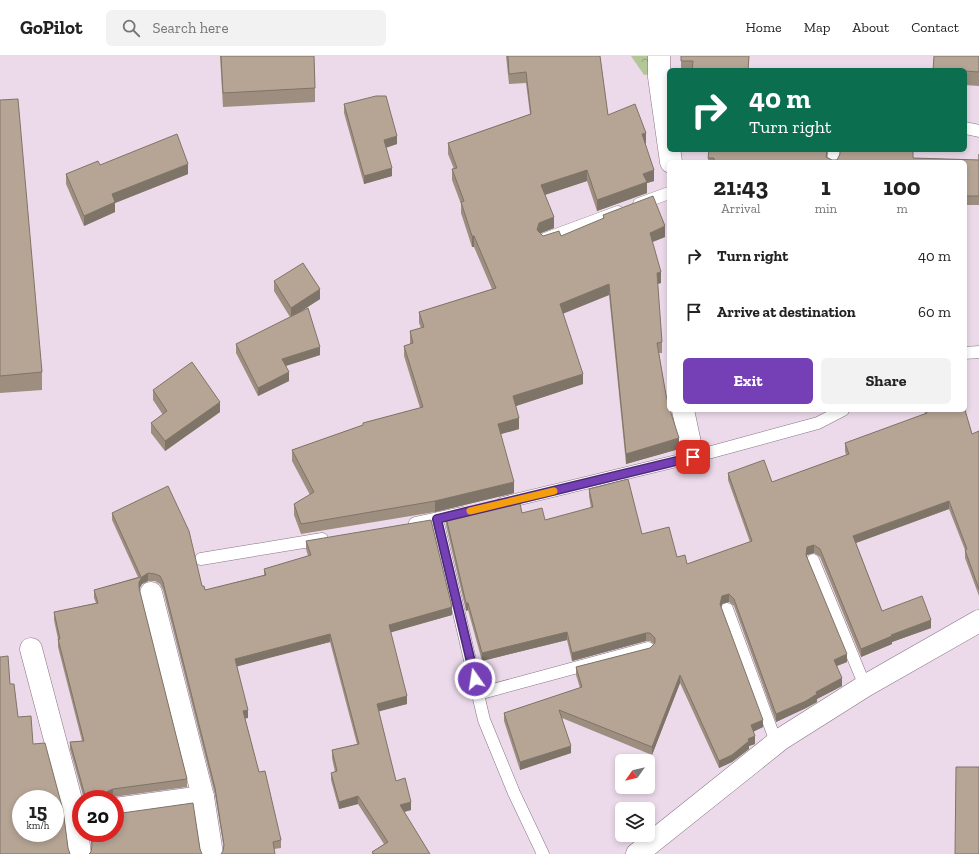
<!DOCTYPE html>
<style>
body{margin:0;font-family:"Zilla Slab",serif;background:#f2f2f2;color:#222;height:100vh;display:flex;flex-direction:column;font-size:15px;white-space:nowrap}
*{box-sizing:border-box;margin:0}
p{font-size:13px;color:#767676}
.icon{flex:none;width:22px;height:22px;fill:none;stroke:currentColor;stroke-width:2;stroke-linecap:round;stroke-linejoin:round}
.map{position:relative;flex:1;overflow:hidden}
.panel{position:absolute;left:667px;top:104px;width:300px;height:252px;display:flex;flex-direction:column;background:#fff;border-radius:6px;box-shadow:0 2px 6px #0003}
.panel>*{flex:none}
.banner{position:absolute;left:667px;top:12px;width:300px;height:84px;border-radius:6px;box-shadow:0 2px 6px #0003;background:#0b6e4f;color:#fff;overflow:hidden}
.needle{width:26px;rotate:236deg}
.buttons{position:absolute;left:615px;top:698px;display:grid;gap:8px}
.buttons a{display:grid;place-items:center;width:40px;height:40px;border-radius:6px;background:#fff;box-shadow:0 2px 6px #0003;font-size:20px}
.speed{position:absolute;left:12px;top:734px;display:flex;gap:8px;font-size:20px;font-weight:700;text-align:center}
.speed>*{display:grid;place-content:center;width:52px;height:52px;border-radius:50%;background:#fff;box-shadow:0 2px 6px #0003;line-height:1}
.speed small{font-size:10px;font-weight:400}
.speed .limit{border:6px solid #d22;background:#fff;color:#111}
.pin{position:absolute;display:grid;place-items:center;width:34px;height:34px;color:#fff;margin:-17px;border-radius:8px;box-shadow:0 2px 6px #0006}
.me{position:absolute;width:44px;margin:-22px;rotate:347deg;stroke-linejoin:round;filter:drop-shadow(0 0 3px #0008)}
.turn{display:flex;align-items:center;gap:14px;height:84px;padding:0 16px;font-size:18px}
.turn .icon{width:52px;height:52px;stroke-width:2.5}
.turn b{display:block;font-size:28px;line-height:34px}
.eta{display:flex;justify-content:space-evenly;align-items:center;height:68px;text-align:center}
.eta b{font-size:24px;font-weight:700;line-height:28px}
.action{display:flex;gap:8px;margin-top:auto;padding:8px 16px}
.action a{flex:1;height:46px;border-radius:6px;background:#753fb6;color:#fff;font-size:16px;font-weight:700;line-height:46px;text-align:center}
.action a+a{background:#f2f2f2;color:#222}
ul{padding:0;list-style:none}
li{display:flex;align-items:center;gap:12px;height:56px;padding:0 16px}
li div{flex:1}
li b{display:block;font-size:15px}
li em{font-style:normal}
header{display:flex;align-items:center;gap:24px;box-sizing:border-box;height:56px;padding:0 20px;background:#fff;border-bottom:1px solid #e0e0e0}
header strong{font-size:19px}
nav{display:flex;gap:22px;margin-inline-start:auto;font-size:14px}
.search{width:280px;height:36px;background:#f2f2f2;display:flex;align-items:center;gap:10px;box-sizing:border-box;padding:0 14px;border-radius:6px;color:#767676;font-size:15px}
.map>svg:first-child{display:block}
</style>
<header>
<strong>GoPilot</strong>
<div class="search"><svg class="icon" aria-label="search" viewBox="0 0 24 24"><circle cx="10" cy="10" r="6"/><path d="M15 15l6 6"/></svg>Search here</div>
<nav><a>Home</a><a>Map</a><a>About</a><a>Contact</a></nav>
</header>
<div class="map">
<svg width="979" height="798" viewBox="0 0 979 798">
<defs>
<pattern id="park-crowns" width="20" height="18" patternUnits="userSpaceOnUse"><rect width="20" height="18" fill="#b2c698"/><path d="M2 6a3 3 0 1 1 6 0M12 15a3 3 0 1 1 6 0" fill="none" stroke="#92a27d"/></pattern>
</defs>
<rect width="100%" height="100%" fill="#ecdaea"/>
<path fill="url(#park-crowns)" d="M631 0H652V18L644 19Z"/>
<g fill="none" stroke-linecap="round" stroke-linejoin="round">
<g stroke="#867585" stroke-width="13">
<g id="lane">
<path d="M965 72 979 75"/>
<path d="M833 106 834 94"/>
<path d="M639 148 669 137"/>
<path d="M545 183 618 156"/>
<path d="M965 297 979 296"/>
<path d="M503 447 693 401 818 367 843 354"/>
<path d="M437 463 484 664 514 737 543 798"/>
<path d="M415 467 462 457"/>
<path d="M201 503 322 483"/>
<path d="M813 504 865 630"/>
<path d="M727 553 776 686"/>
<path d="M478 638 648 592"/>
</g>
</g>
<g stroke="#867585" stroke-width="23">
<g id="street">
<path d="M659 0V21L671 106"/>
<path d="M683 354 693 401"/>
<path d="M31 593 75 759 80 798"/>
<path d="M203 741 212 798"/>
<path d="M115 753 203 741 151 537"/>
<path d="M637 798 781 683 865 630 979 565"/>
</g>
</g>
<use href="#lane" stroke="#fff" stroke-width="12"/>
<use href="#street" stroke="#fff" stroke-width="22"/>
</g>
<g fill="#9d8e80">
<path d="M220 0H314L315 32V46L223 51Z"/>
<path d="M506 0H600L608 59 646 87 645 88 654 125 647 127V137L597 155 587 125 545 139 554 172 540 177 543 180H561L603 163V159L665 181 652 186 661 227 657 228 662 286V297H659L666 339 679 393 626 408 609 239 563 257 583 328 516 350 519 373 500 378 514 437 435 456 301 478 294 459V448L310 439 292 405V394L363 369V367L420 352 404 300V290L410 288V275L421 272 419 267V256L492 233 474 191H472L461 157V148L452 124V113H454L448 98V87L530 58 526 27 509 28Z"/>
<path d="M681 0H749L748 14H681Z"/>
<path d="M979 0V30L965 29V14Z"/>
<path d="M0 44 42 316V334L0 337Z"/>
<path d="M344 48 397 88 386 92 392 120 364 128 344 57Z"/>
<path d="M828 94 827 101 832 104 913 102 979 104V98V149H965V106H708V102Z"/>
<path d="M100 109 188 118 115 147V156L84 170 66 128V118Z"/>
<path d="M274 225 320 243 301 255 320 299 286 310 289 325 258 340 236 297V288L290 261 274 235Z"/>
<path d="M153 334 220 356 165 395 151 377V367L163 359 153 344Z"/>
<path d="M924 354H965L972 378 979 375V540L965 502V494L949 453 856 487 882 555 931 572 892 586V588L861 601 820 501 814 497 807 499V501L847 606 837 610 842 630 817 643V646L806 652 776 666 734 550 729 546 722 548 721 551 763 671 753 675 755 688 749 690V693L732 706 719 712 680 627 652 699 562 662 571 697 520 714 504 665V657L580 632 576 619V611L650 592 654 588 650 585H646L572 605 567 584 482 605 468 554 466 555 446 469V461L522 457 545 464 591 452 589 440V433L642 478 687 508 750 486 728 424V417L772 426 846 399 845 395V387L925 358Z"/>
<path d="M112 457 202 530 205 534 264 519V513L308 500 306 493V485L452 559 390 576 407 648 378 655 396 725 411 754 404 756 430 798H372V796L384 788 358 748 339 753 331 724V717L335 716 332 702V694L357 688 330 586 237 610 248 662H245L259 716 281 784V792L274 793 223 795 224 793 215 739 163 534 160 528 155 525H148L142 528 139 533 187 723V731L113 741 108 743H84L70 693V686L82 685 58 591V583L54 564V556L96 547 94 542V534L138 521 112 464Z"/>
<path d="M90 777H115L91 796 92 792Z"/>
</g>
<g fill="#7f7468">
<path d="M646 77V87L642 89V78Z"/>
<path d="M397 80V88L384 92V84Z"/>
<path d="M188 108V118L115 147V156L84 170V160L112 138Z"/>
<path d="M392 112V120L364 128V120Z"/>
<path d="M587 114V125L541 140V129Z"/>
<path d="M654 114V125L647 127V137L597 155V144L643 118Z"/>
<path d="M554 161V172L539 178 537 174 539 167Z"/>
<path d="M665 170V181L650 187V177Z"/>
<rect x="472" y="180" width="2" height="11"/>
<path d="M661 216V227L657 228V217Z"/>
<path d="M609 228V239L560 259V248Z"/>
<path d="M320 233V243L291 262V252Z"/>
<path d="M320 291V299L282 311V303Z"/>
<path d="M289 316V325L258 340V332Z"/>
<path d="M583 318V328L513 351V340Z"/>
<path d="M220 346V356L165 395V385Z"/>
<path d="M519 362V373L498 379V368Z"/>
<path d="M679 382V393L626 408V398Z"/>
<path d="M514 426V437L435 456V445Z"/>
<path d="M949 445V453L853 488V480Z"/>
<path d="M814 489V497L807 499 806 507V499L807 491Z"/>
<path d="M148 517V525L142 528 139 533V526L142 521Z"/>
<path d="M729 538V546L722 548 720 556V548L722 540Z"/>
<path d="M466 547H468V554L466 555Z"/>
<path d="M452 551V559L389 577V569Z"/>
<path d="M931 564V572L892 586V588L861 601V593L891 579Z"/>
<path d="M567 576V584L482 605V597Z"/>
<path d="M646 577V585L572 605V597Z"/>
<path d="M330 578V586L235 611V603Z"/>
<path d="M847 598V606L834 611V604Z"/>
<path d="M680 619V627L652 699V691Z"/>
<path d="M842 622V630L817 643V646L806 652 776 666V658Z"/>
<path d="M407 640V648L377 656V648Z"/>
<path d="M248 654V662L243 663V655Z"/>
<path d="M763 664V671L751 677V669Z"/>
<path d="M755 680V688L749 690V693L732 706 719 712V705L748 683Z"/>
<path d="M571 690V697L520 714V706Z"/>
<path d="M113 733V741L108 743H103L104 740 108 735Z"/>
<path d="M358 740V748L339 753V746Z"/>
<path d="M411 746V754L400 757V749Z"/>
</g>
<g fill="#b6a595" stroke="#7f7468" fill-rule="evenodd">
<path d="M221 0H314L315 32 223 37Z"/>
<path d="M508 0H600L608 59 635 48 646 77 642 78 654 114 643 118 647 126 597 144 587 114 541 129 554 161 539 167 537 174 543 180 559 175 561 180 604 162 603 159 653 140 665 170 650 177 661 216 657 217 662 286 657 287 666 339 669 350V354H670L679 382 626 398 609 228 560 248 583 318 513 340 519 362 498 368 514 426 435 445 301 468 294 448 314 436 292 394 363 369V367L423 351 404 290 413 287 410 275 424 271 419 256 496 232 474 180H472L461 146 464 145 452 113 457 112 448 87 531 58 526 16 509 18Z"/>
<path d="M681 0H749L748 14H692L693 5H681Z"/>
<path d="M934 0H979V16L965 15V14H933Z"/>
<path d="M376 40H386L397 80 384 84 392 112 364 120 344 48Z"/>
<path d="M18 43 42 316 0 320V44Z"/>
<path d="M177 78 188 108 112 138 115 146 84 160 66 118 98 105 100 109Z"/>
<path d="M709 94H827L826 101 832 104H837L840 98V94H913V102L979 104V98V140H965V106H714V102H708Z"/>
<path d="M303 207 320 233 291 252 274 225Z"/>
<path d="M308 252 320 291 282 303 289 316 258 332 236 288Z"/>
<path d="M192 306 220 346 165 385 151 367 167 355 153 334Z"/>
<path d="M926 354H965L972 378 979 375V533L965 494 967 493 949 445 853 480 882 555 922 540 931 564 891 579 892 580 861 593 820 493 814 489 807 491 806 499 847 598 834 604 842 622 816 636 817 638 806 645 776 658 734 543 729 538 722 540 720 548 763 664 751 669 755 680 748 683 749 685 732 699 719 705 680 619 652 691 559 654 571 690 520 706 504 657 582 631 576 611 650 592 655 587V582L650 577H646L572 597 567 576 482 597 468 547H466L446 461 519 443 522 457 542 452 545 464 593 451 589 433 628 423 642 478 669 471 677 501 685 499 687 508 752 485 728 417 764 404 772 426 849 398 845 387 927 357Z"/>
<path d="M168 430 189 475 202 530H204L205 534 266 519 264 513 311 499 306 485 431 464 452 551 389 569 407 640 377 648 396 725 405 722 411 746 400 749 430 798H374L372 796 388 786 358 740 339 746 331 717 337 715 332 694 359 688 330 578 235 603 248 654 243 655 259 716 265 715 281 784 273 786 275 798H221L223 795 224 789 215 732 163 526 160 520 155 518 148 517 142 521 139 526V532L187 723 113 733 108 735 104 740 103 743H86L70 686 84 685 58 583H60L54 556 98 547 94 534 141 521 112 457Z"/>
<path d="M8 600 10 628H14L18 661 31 660 33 688 45 687 63 754 68 792 70 798H0V601ZM21 743H55V777H21Z"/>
<path d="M956 711H979V798H955Z"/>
<path d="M193 747 200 793 202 798H89L91 796 92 789 91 777H115V758Z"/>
</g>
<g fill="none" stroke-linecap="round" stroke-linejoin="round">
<g stroke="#4c2976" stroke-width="10">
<path id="route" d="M475 623 437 463 693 401"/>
</g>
<use href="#route" stroke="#753fb6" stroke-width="7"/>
<path stroke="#f59e0b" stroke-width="7" d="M470 455 554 435"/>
</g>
</svg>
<div class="buttons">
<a><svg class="needle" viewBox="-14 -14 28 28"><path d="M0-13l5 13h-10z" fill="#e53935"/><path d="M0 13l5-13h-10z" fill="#767676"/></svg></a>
<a><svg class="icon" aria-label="layers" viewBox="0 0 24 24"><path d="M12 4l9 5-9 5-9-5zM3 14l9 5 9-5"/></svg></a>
</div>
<div class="speed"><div>15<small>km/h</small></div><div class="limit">20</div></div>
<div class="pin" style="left:693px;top:401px;background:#d93025"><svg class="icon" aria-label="arrive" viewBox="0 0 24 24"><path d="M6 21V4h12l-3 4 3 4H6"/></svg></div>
<svg class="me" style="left:475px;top:623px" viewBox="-20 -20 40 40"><circle r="17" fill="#753fb6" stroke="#fff" stroke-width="3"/><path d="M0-11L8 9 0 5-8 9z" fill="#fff"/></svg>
<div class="banner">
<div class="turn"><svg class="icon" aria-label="right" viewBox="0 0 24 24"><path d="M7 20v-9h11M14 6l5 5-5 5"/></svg><div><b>40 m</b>Turn right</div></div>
</div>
<section class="panel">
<div class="eta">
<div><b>21:43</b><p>Arrival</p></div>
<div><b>1</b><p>min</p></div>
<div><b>100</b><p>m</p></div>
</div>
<ul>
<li><svg class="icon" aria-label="right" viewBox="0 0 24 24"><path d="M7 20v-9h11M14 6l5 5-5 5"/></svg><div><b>Turn right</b></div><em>40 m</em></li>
<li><svg class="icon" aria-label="arrive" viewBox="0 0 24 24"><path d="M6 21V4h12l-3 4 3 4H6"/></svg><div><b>Arrive at destination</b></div><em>60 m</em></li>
</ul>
<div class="action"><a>Exit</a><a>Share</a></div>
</section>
</div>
